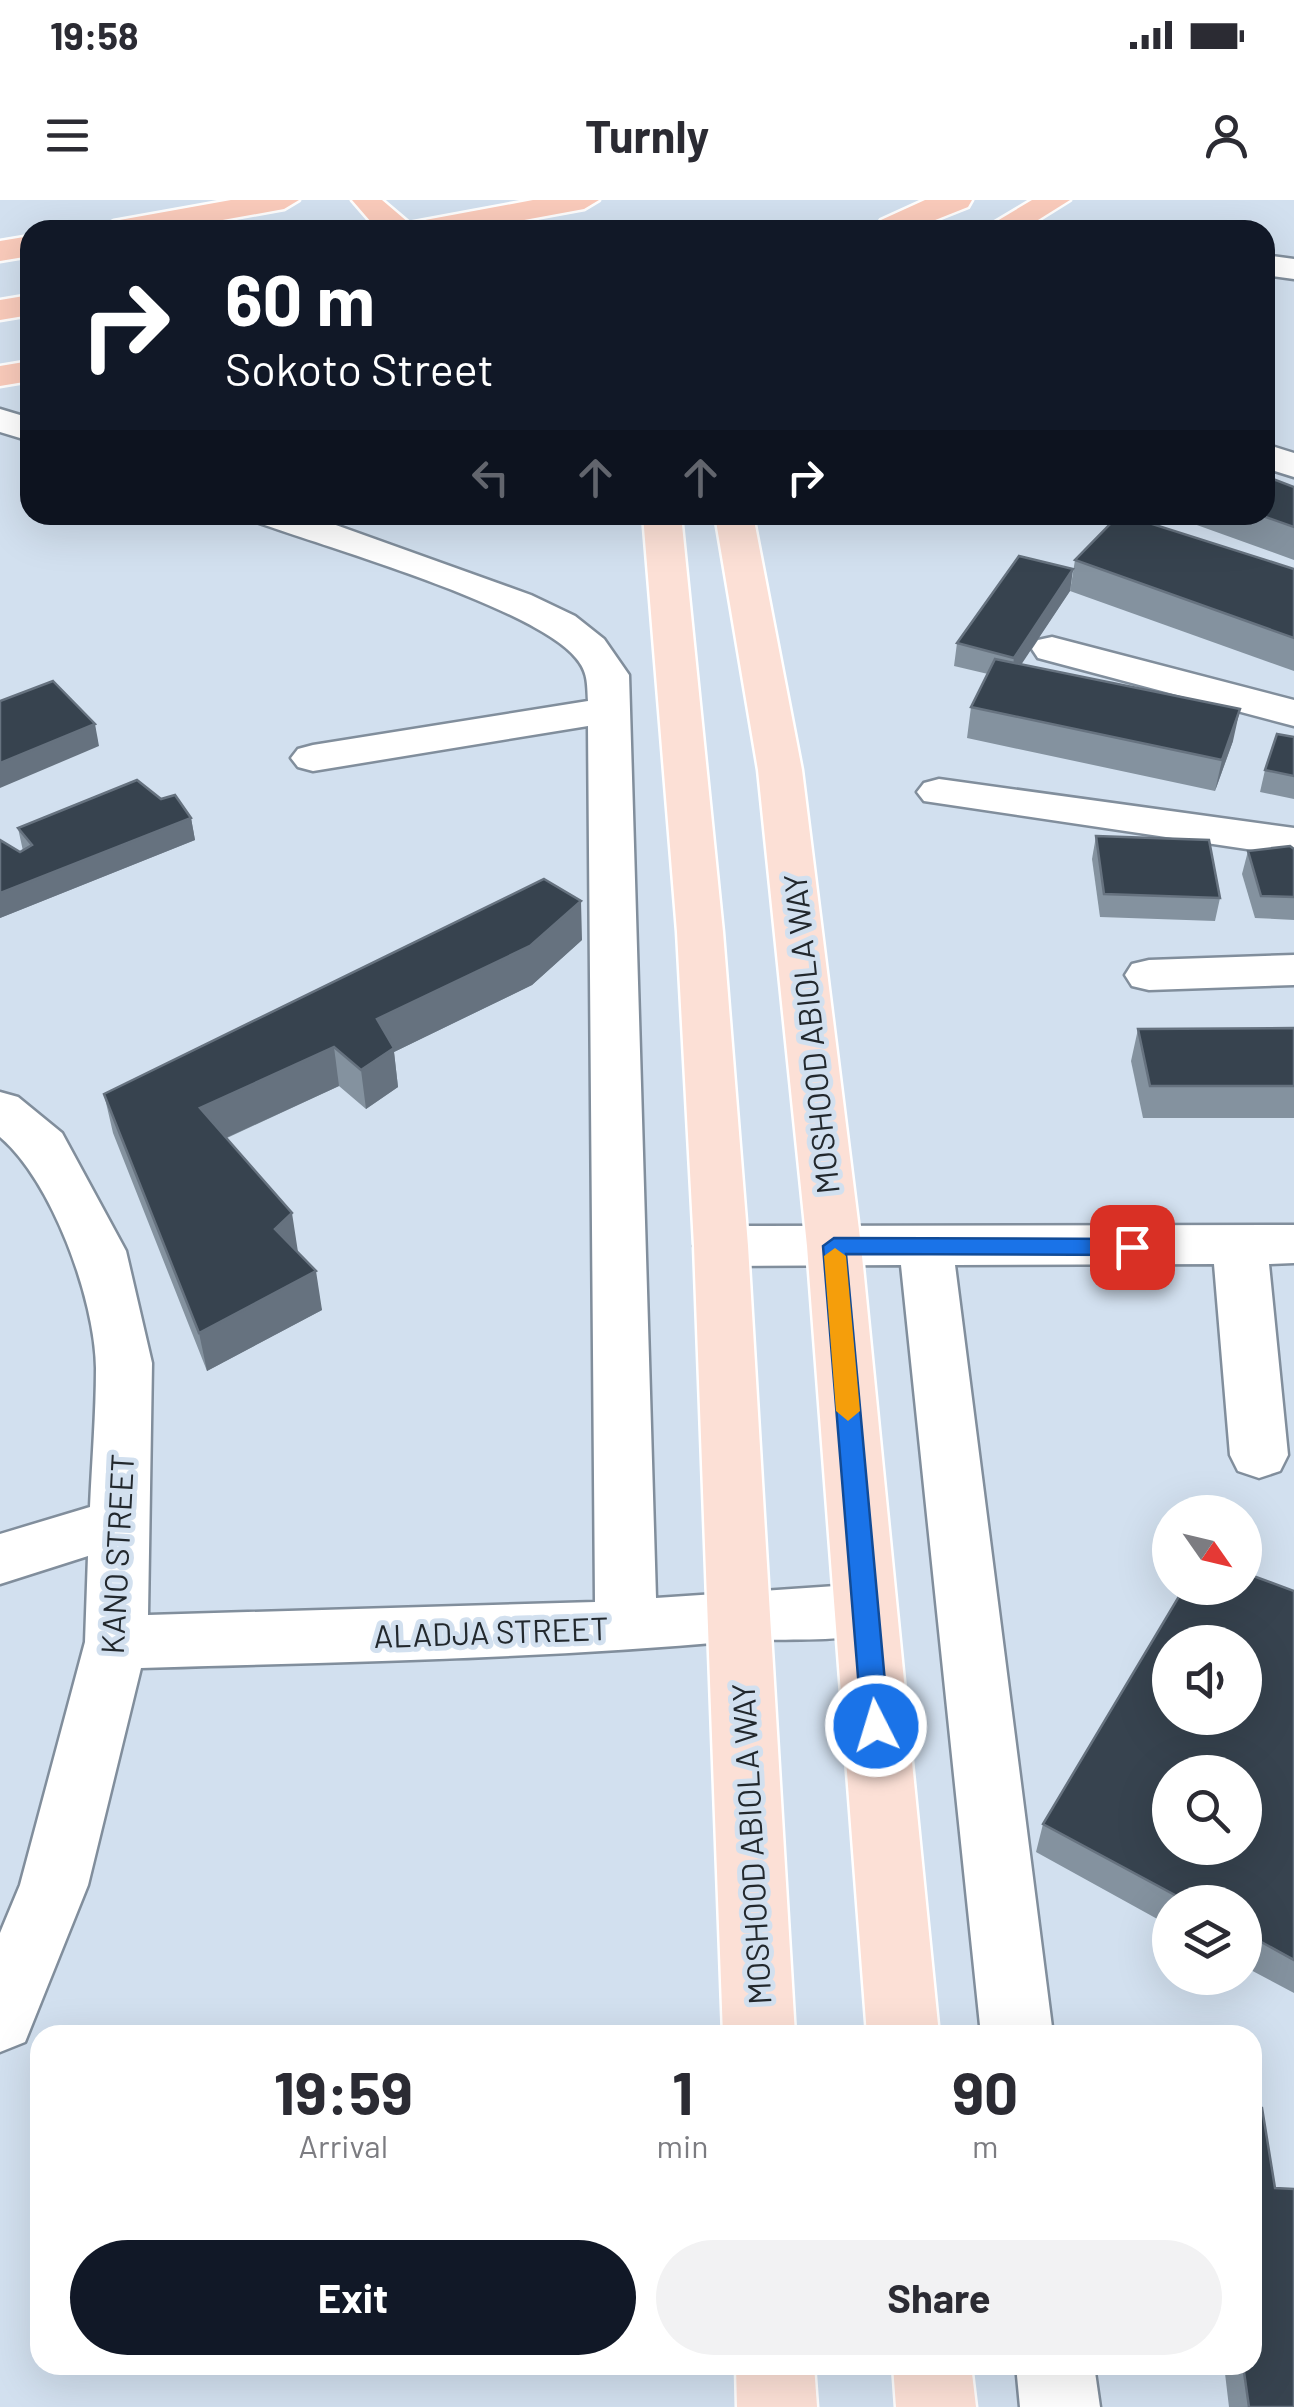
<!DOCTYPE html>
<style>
body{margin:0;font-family:Barlow,sans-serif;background:#f2f2f3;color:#2b2b33;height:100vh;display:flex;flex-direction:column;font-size:38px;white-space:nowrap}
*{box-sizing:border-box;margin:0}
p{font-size:32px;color:#7c7c81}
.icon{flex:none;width:55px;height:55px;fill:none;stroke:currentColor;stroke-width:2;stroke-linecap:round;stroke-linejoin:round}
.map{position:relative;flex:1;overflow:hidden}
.side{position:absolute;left:30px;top:1825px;width:1232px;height:350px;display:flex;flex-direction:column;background:#fff;border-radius:30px;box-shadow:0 10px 40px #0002}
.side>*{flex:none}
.top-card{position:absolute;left:20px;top:20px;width:1255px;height:305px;border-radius:30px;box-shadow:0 10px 40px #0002;background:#111827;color:#fff;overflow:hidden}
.needle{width:65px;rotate:124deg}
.controls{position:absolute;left:1152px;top:1295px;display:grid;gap:20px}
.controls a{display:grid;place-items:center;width:110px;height:110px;border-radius:50%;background:#fff;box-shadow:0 10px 40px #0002;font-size:50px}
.pin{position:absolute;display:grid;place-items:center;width:85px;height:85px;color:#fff;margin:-42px;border-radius:20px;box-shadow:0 5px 15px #0006}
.me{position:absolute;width:110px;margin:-55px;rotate:355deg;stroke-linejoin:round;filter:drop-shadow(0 0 8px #0008)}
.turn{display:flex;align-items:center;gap:35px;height:210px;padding:0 40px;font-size:45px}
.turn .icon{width:130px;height:130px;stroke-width:2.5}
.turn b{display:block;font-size:70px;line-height:85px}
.lanes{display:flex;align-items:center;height:95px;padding:0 40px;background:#0003;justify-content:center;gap:50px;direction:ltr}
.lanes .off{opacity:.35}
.eta{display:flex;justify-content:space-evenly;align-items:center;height:170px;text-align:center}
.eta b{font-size:60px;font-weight:700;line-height:70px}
.button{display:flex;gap:20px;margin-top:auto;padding:20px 40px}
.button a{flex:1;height:115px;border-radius:60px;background:#111827;color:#fff;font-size:40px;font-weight:700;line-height:115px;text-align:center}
.button a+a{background:#f2f2f3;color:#2b2b33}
.status{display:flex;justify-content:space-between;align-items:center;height:70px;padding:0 50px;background:#fff;direction:ltr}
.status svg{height:28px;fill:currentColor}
header{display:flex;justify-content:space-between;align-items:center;height:130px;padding:0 40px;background:#fff;font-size:45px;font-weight:700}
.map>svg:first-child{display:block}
</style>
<div class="status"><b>19:58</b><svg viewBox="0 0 49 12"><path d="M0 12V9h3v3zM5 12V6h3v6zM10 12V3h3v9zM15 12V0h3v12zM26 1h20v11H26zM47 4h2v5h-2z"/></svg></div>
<header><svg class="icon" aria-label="menu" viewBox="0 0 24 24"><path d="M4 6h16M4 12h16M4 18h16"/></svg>Turnly<svg class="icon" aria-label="person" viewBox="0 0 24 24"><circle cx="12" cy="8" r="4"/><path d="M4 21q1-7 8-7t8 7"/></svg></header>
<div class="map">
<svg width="1294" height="2207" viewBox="0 0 1294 2207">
<rect width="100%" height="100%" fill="#d2e0ef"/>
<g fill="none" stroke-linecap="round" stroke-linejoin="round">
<g stroke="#818e9c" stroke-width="5">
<g id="minor">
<path d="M1265 55 1294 59V79L1265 75Z"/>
<path d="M0 209 30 218V241L0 232Z"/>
<path d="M1265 244 1294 253V277L1265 268Z"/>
<path d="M253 315H308L531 395 575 416 604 439 629 475 656 1398 865 1384 887 1392 896 1410 887 1428C839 1445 785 1437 736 1441 538 1459 339 1462 141 1468L88 1685 25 1842 0 1852V1733L20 1685 85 1442 88 1356 0 1384V1334L90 1307C92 1261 96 1214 96 1168 95 1099 52 981 0 937V892L18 897 62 933 126 1051 152 1163 148 1415 595 1402 588 526 313 571 298 567 291 558 298 549 313 545 588 501C587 483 588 472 576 458 534 407 329 348 259 323Z"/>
<path d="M1052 437 1294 500V526L1038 458 1032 449 1038 440Z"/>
<path d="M939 579 1294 628V656L924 601 917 592 924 583Z"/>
<path d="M1294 755V785L1149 790 1132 786 1125 775 1132 764 1149 760Z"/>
<path d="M1294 1025V1063L1269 1064 1288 1255 1280 1271 1259 1278 1238 1271 1230 1255 1214 1064 955 1065 1053 1835H981L901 1065 721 1066 702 1060 694 1046 702 1032 721 1026Z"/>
<path d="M1016 2165H1094L1100 2207H1020Z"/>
</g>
</g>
<g stroke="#fff" stroke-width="5">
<g id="major">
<path d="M643 315H681L723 732 748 1046 795 1835H723L694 1046 677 732Z"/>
<path d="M715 315H753L802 570 861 1046 939 1835H867L807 1046 758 570Z"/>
<path d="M736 2165H814L817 2207H737Z"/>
<path d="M893 2165H971L976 2207H896Z"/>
</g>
</g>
<g stroke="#fff" stroke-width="5">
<g id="highway">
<path d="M231 0H299L284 9 167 30H98L114 21Z"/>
<path d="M352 0H382L409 23 533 0H599L584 9 470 30H378Z"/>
<path d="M925 0H972L968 7 910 30 876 27 881 20Z"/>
<path d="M1032 0H1070L1022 30H982Z"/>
<path d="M30 36V56L0 61V41Z"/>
<path d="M30 95V115L0 120V100Z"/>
<path d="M30 161V181L0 186V166Z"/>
</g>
</g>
<use href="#minor" fill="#fff" fill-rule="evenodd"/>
<use href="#major" fill="#fce0d6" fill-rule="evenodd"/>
<use href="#highway" fill="#facbbb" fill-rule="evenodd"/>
</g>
<g fill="#84929f">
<path d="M1294 287V360L1169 315H1265Z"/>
<path d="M1075 360 1294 369V471L1070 391Z"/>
<path d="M1073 369 1070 391 1021 464 1233 541 1215 591 967 538 971 507 988 474 954 466 957 443Z"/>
<path d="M1294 537V599L1260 592 1265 570Z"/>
<path d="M161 599 191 618 195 640 0 718V640L20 652 23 651 18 628Z"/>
<path d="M1096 636 1220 698 1215 721 1100 717 1092 659Z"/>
<path d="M1294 649V720L1255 718 1242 674 1248 651Z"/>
<path d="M582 740 532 785 394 852 398 887 366 909 339 886 227 938 298 1052 322 1110 207 1171 113 933 104 894Z"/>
<path d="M1294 828V918H1143L1131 861 1138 829Z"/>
<path d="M1294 1391V1793L1245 1767V1702H1170V1726L1036 1652 1043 1624Z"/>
<path d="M1275 1988 1294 2207H1229L1224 2165H1252Z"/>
</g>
<g fill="#66727f">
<path d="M1073 369 1070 391 1011 480 1014 458Z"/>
<path d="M1240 509 1233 541 1215 591 1222 560Z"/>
<path d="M95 524 99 546 0 588V563Z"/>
<path d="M191 618 195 640 0 718V693Z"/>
<path d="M581 701 582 740 532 785 394 852 398 887 366 909 361 870 377 819Z"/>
<path d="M334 847 339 886 208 946 200 908Z"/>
<path d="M292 1013 298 1052 275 1029Z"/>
<path d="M316 1071 322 1110 207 1171 199 1133Z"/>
</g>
<g fill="#37434f" stroke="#66727f" stroke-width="2.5" fill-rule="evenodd">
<path d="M1265 276 1294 287V327L1260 315H1265Z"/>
<path d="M1119 315H1124L1294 369V438L1075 360Z"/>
<path d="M1019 356 1073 369 1014 458 957 443Z"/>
<path d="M995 459 1240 509 1222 560 971 507Z"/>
<path d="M53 481 95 524 0 563V501Z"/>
<path d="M1277 534 1294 537V576L1265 570Z"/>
<path d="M137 580 161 599 175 595 191 618 0 693V640L20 652 32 645 18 628Z"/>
<path d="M1096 636 1209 640 1220 698 1104 694Z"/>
<path d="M1290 646 1294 649V697L1261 696 1248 651Z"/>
<path d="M544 679 581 701 530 746 377 819 394 848 361 870 334 847 200 908 292 1013 275 1029 316 1071 199 1133 104 894Z"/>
<path d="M1294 828V886H1150L1138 829Z"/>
<path d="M1245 1373 1294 1391V1760L1245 1733V1702H1188L1043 1624 1184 1388H1245ZM1170 1442H1245V1518H1170ZM1170 1572H1245V1648H1170Z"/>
<path d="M1252 1908H1262L1275 1988 1294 1989V2207H1249L1243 2165H1252Z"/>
</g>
<path fill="#1a73e8" stroke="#114b97" stroke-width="2.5" d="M834 1038 1132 1039 1143 1047 1132 1055 846 1054 889 1526 885 1534H866L862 1526 823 1046Z"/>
<path fill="#f59e0b" d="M835 1048 846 1056 860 1211 848 1221 836 1211 824 1056Z"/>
<g text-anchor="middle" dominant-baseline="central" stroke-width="10" stroke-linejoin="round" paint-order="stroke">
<g font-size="32" fill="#22282d" stroke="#d2e0ef">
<text transform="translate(810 834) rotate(-96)">MOSHOOD ABIOLA WAY</text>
<text transform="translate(116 1354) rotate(-87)">KANO STREET</text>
<text transform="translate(491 1431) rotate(-2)">ALADJA STREET</text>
<text transform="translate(750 1644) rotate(-93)">MOSHOOD ABIOLA WAY</text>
</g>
</g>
</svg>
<div class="controls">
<a><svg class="needle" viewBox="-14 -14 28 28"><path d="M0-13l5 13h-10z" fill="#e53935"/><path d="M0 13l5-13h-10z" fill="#7c7c81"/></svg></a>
<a><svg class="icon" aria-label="sound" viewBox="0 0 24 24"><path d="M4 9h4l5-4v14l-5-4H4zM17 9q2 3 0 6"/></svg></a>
<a><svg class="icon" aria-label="search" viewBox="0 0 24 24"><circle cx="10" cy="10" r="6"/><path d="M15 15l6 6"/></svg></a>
<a><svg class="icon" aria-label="layers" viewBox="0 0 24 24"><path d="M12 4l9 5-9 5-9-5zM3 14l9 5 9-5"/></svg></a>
</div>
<div class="pin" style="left:1132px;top:1047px;background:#d93025"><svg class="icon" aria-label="arrive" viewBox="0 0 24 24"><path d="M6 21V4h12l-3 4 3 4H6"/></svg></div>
<svg class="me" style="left:876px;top:1526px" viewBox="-20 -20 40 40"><circle r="17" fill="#1a73e8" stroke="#fff" stroke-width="3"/><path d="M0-11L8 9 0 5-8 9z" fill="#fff"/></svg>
<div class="top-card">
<div class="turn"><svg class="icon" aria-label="right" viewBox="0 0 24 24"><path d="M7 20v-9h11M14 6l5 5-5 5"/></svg><div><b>60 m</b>Sokoto Street</div></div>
<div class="lanes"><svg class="icon off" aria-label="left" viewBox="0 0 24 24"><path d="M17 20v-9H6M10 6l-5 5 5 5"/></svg><svg class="icon off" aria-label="ahead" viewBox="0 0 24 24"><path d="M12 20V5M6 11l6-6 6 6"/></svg><svg class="icon off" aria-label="ahead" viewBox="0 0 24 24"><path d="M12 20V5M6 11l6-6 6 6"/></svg><svg class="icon" aria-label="right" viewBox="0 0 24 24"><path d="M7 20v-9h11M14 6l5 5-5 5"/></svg></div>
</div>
<section class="side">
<div class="eta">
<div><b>19:59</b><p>Arrival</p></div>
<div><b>1</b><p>min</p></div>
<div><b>90</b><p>m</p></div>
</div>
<div class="button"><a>Exit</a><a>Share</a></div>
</section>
</div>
